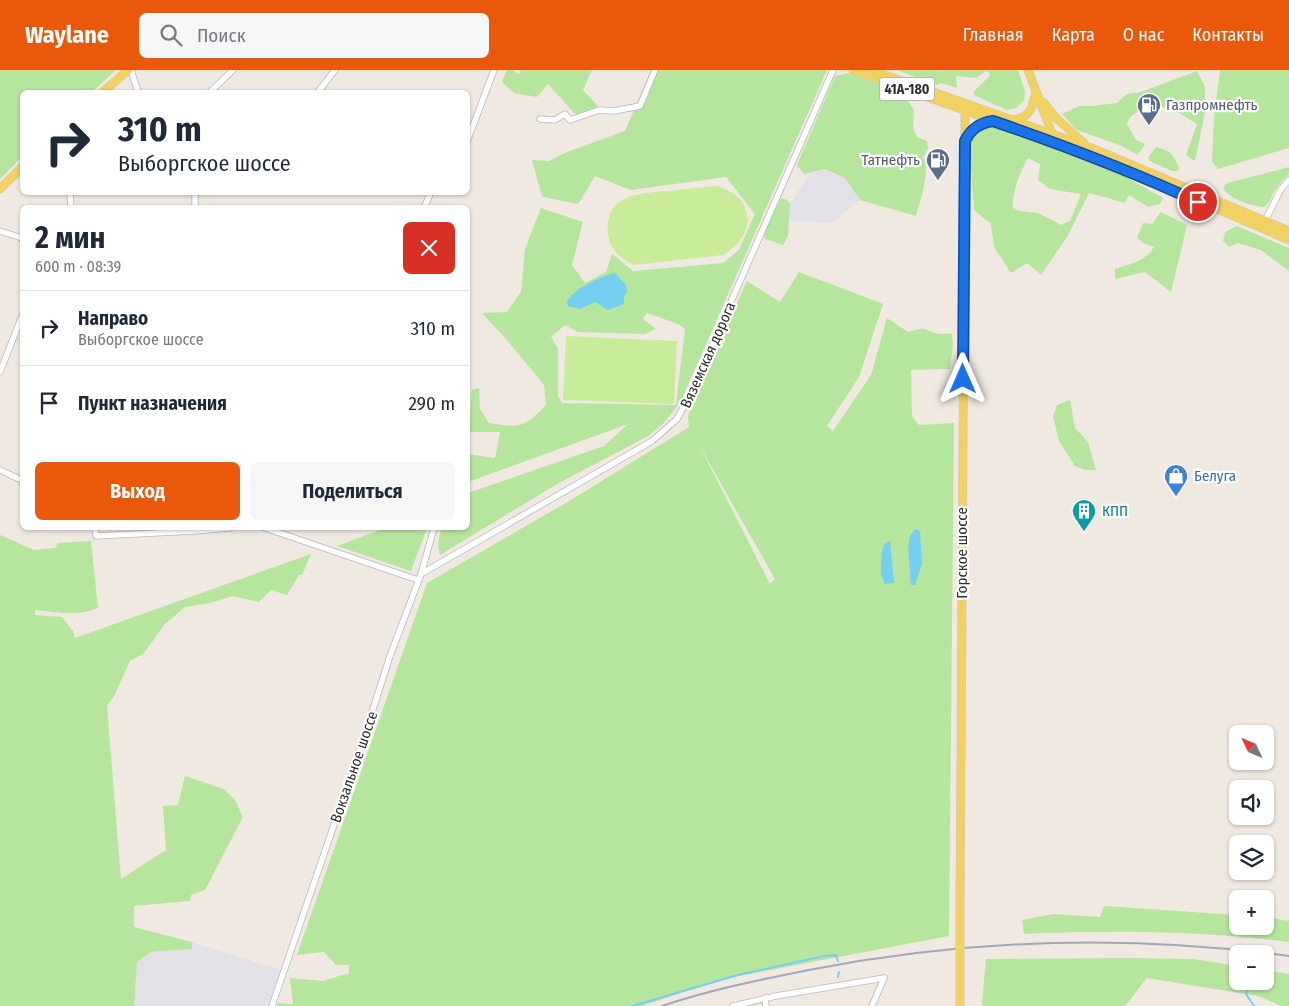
<!DOCTYPE html>
<html lang="ru">
<meta charset="utf-8">
<style>
body{margin:0;font-family:"Fira Sans Condensed",sans-serif;background:#f6f6f7;color:#1f2937;height:100vh;display:flex;flex-direction:column;font-size:19px;white-space:nowrap}
*{box-sizing:border-box;margin:0}
p{font-size:16px;color:#747a83}
.icon{flex:none;width:28px;height:28px;fill:none;stroke:currentColor;stroke-width:2;stroke-linecap:round;stroke-linejoin:round}
.map{position:relative;flex:1;overflow:hidden}
.side{position:absolute;left:20px;top:135px;width:450px;height:325px;display:flex;flex-direction:column;background:#fff;border-radius:8px;box-shadow:0 1px 4px #0004}
.side>*{flex:none}
.top-card{position:absolute;left:20px;top:20px;width:450px;height:105px;border-radius:8px;box-shadow:0 1px 4px #0004;background:#fff;color:#1f2937;overflow:hidden}
.needle{width:32px;rotate:314deg}
.fabs{position:absolute;left:1229px;top:655px;display:grid;gap:10px}
.fabs a{display:grid;place-items:center;width:45px;height:45px;border-radius:8px;background:#fff;box-shadow:0 1px 4px #0004;font-size:25px}
.pin{position:absolute;display:grid;place-items:center;width:42px;height:42px;color:#fff;margin:-21px;border:2px solid #fff;border-radius:50%;box-shadow:0 1px 5px #0007}
.me{position:absolute;width:55px;margin:-28px;rotate:0deg;stroke-linejoin:round;filter:drop-shadow(0 0 4px #0008)}
.turn{display:flex;align-items:center;gap:18px;height:105px;padding:0 15px;font-size:22px}
.turn .icon{width:65px;height:65px;stroke-width:2.5}
.turn b{display:block;font-size:35px;line-height:42px}
.round{display:grid;place-items:center;flex:none;width:52px;height:52px;border-radius:8px;background:#f6f6f7}
.head{display:flex;align-items:center;justify-content:space-between;height:85px;padding:0 15px}
h1{font-size:30px;font-weight:700;line-height:38px}
.primary-button{display:flex;gap:10px;margin-top:auto;padding:10px 15px}
.primary-button a{flex:1;height:58px;border-radius:8px;background:#ea580c;color:#fff;font-size:20px;font-weight:700;line-height:58px;text-align:center}
.primary-button a+a{background:#f6f6f7;color:#1f2937}
ul{padding:0;list-style:none}
li{display:flex;align-items:center;gap:15px;height:75px;padding:0 15px;border-top:1px solid #e0e1e3}
li div{flex:1}
li b{display:block;font-size:19px}
li em{font-style:normal}
header{display:flex;align-items:center;gap:30px;box-sizing:border-box;height:70px;padding:0 25px;background:#ea580c;color:#fff}
header strong{font-size:24px}
nav{display:flex;gap:28px;margin-inline-start:auto;font-size:18px}
.search{width:350px;height:45px;background:#f6f6f7;display:flex;align-items:center;gap:12px;box-sizing:border-box;padding:0 18px;border-radius:8px;color:#747a83;font-size:19px}
.map>svg:first-child{display:block}
</style>
<header>
<strong>Waylane</strong>
<div class="search"><svg class="icon" aria-label="search" viewBox="0 0 24 24"><circle cx="10" cy="10" r="6"/><path d="M15 15l6 6"/></svg>Поиск</div>
<nav><a>Главная</a><a>Карта</a><a>О нас</a><a>Контакты</a></nav>
</header>
<div class="map">
<svg width="1289" height="936" viewBox="0 0 1289 936">
<rect width="100%" height="100%" fill="#efe9e1"/>
<g fill="#e3e1e8">
<path d="M825 99 845 108 860 130 832 153 788 151 789 134H790L810 103Z"/>
<path d="M192 872 281 900 269 936H134L137 892 151 882 192 879Z"/>
</g>
<g fill="#b6e59e" fill-rule="evenodd">
<path d="M0 0H116L92 22H22V87L0 109Z"/>
<path d="M507 0H512L519 4 521 0H592L583 20 598 36 576 45 548 14 537 27 514 23 502 12Z"/>
<path d="M651 0H827L680 333 662 355 648 366 557 414 440 485 438 476 441 458H468V423L604 376 628 354 468 412V384L495 388 500 362H469L472 320 479 318 480 339 489 353C520 358 524 358 546 335L544 315 507 270 482 243 507 242 521 222 525 179 541 138 583 152 572 195 585 213 606 202 612 184 633 201 723 193 739 180 755 144 726 107 631 120 595 106 578 134 542 127 532 90 549 91 567 82 625 61ZM647 243 678 254 685 259 676 335 562 333 558 326V278L551 267 565 255 578 262 645 264 656 259 643 249Z"/>
<path d="M897 0H1018L1025 22 1024 30 1016 38 1007 40 974 25 973 22 990 6V3L986 1 976 8 956 6 957 18 941 13 936 15Z"/>
<path d="M1220 0H1289V78L1218 99 1212 92 1214 48Z"/>
<path d="M1197 1 1205 17V42L1195 91 1186 85 1197 54 1179 43 1155 34C1144 39 1130 42 1127 54L1136 70 1145 74 1138 85 1122 76 1077 60 1062 44 1079 36H1092L1117 33 1127 24 1138 23Z"/>
<path d="M848 3 898 19 908 31 914 40 913 58 917 67 927 71 928 79 923 87C931 101 920 131 916 146L860 130 845 108 825 99 804 104 797 95 835 6Z"/>
<path d="M988 54 996 55 1119 103 1163 128 1160 134 1148 137 1129 125 1125 133 1089 123 1067 167 1041 205 1027 193 1011 203 994 177 991 154 974 140 969 71 972 62ZM1028 88 1040 94 1038 110 1050 119 1081 124 1070 151 1061 155 1038 143 1020 141 1013 138C1012 120 1020 103 1028 88Z"/>
<path d="M1156 77C1171 81 1173 84 1179 98L1178 101H1172L1150 91 1148 88Z"/>
<path d="M1289 97V104C1284 109 1279 114 1275 120 1271 127 1270 133 1264 137 1251 136 1229 129 1223 118L1227 113Z"/>
<path d="M781 128 787 130 790 134 788 166 783 175 765 169 764 163Z"/>
<path d="M1161 142 1187 155 1171 222 1145 202 1115 209V199C1130 194 1146 191 1154 177L1143 173 1137 168 1143 153 1152 154Z"/>
<path d="M1237 156 1289 178V201L1261 180 1238 173 1229 177 1223 171 1225 162Z"/>
<path d="M799 202 883 234 859 307 827 356 833 361 871 305 887 248 908 262C929 255 922 261 940 264 945 264 948 263 952 264L953 275 950 299 911 300 912 346 919 355 954 353 949 866 723 909 642 936H277L278 933 293 934 290 908 323 911 349 903V895H336L324 882 297 885 427 513 571 430 689 357 688 347 691 333 747 211 780 232ZM698 373 775 509 770 514Z"/>
<path d="M1070 330 1075 358 1088 372 1096 400H1085L1075 396 1059 371 1053 346 1057 335Z"/>
<path d="M385 458H427L411 501 337 476Z"/>
<path d="M0 465 34 480 56 478 57 473 91 471 98 538C75 547 58 542 35 540V545L62 547 73 561 75 568 311 484 302 505H299L287 525 271 520 259 532 233 526 210 533 185 537 165 554 144 583 130 591 114 626 107 636 121 809 166 780 163 736 178 735 185 706 224 719 235 730 243 747 205 820 191 825 190 831 134 836V857L192 872V879L151 882 137 892 134 936H0Z"/>
<path d="M1104 836 1237 845 1238 856H1265V847L1289 851V872C1201 861 1113 860 1024 864L1022 850 1053 844 1100 847Z"/>
<path d="M1131 888 1193 889 1237 896 1238 911H1265V900L1289 904V936H1282L1258 926 1147 908 1125 936H983L982 932 986 889Z"/>
</g>
<g fill="#c9ec9a">
<path d="M718 116C725 119 733 122 739 128 757 150 744 173 723 185L634 195C620 188 610 180 608 164 604 125 639 123 668 121 684 119 701 117 718 116Z"/>
<path d="M566 266 677 271 674 334 563 330Z"/>
</g>
<g fill="#75cff0">
<path d="M615 203 626 215 627 222 624 227V234L608 240 595 232 580 239 568 236 567 232C572 220 602 205 615 203Z"/>
<path d="M915 459 920 461 922 494 915 515H911L908 478 910 466Z"/>
<path d="M890 471 894 512V513L884 514C884 509 881 507 881 502 881 497 882 478 884 474Z"/>
</g>
<g fill="none" stroke-linecap="round" stroke-linejoin="round">
<g stroke="#75cff0" stroke-width="2">
<path d="M838 907 839 902"/>
<path d="M1251 911 1246 924 1254 936"/>
<path d="M632 936 738 905 824 886 836 885 838 891"/>
</g>
<g stroke="#b4b7c1" stroke-width="7">
<g id="minor">
<path d="M131 0 138 22"/>
<path d="M210 22 233 0"/>
<path d="M318 22 335 0"/>
<path d="M540 49 555 50 565 44 570 50 599 40 614 41 640 36 655 0"/>
<path d="M468 69 494 0"/>
<path d="M70 122 71 138"/>
<path d="M195 138V122"/>
<path d="M424 138 431 122"/>
<path d="M1265 151 1281 119 1289 110"/>
<path d="M0 161 22 168"/>
<path d="M0 302 22 246"/>
<path d="M0 400 19 409"/>
<path d="M95 458 96 466 195 461 230 458"/>
<path d="M265 458 418 510"/>
<path d="M421 504 652 371 677 349 689 327 833 0"/>
<path d="M765 928 766 936"/>
<path d="M272 936 364 667 390 586 421 504 434 458"/>
<path d="M733 936 776 926 884 908"/>
<path d="M872 936 884 908"/>
</g>
</g>
<g stroke="#c9c9c9" stroke-width="9">
<g id="major">
<path d="M853 0 1115 95 1289 170"/>
<path d="M871 0 1089 77 1289 161"/>
<path d="M1028 0 1053 66"/>
<path d="M103 22 128 0"/>
<path d="M1044 33 1056 48 1084 73"/>
<path d="M1013 50C1031 47 1032 38 1036 22"/>
<path d="M966 69C972 59 980 53 992 51"/>
<path d="M0 119 22 97"/>
<path d="M960 844 965 47V41L961 32"/>
<path d="M960 910V936"/>
</g>
</g>
<use href="#minor" stroke="#fff" stroke-width="5.5"/>
<use href="#major" stroke="#f2d163" stroke-width="8"/>
<path stroke="#a3a6b8" stroke-width="2" d="M662 936C709 920 759 910 809 900 968 869 1128 864 1289 886"/>
<g stroke="#c9c9c9" stroke-width="9" stroke-linecap="butt">
<path id="major-bridge" d="M960 844V910"/>
</g>
<use href="#major-bridge" stroke="#f2d163" stroke-width="8"/>
</g>
<g fill="none" stroke-linecap="round" stroke-linejoin="round">
<g stroke="#114b97" stroke-width="12">
<path id="route" d="M963 309 965 71C971 59 979 53 993 51 1063 75 1131 101 1198 132"/>
</g>
<use href="#route" stroke="#1a73e8" stroke-width="9"/>
</g>
<defs>
<g id="fuel-pin" transform="scale(1.25)"><path d="M0 17L-7.5 6A9.5 9.5 0 1 1 7.5 6Z" fill="#5c6f8a" stroke="#fff"/><path d="M-5.5-6h7V0h2V4h1.3V-2.5L3-4.5l.8-.8L6-3V5H2.5V1h-1V6h-7ZM-4.2-4.7v3.2H.2V-4.7Z" fill="#fff"/></g>
<g id="shop-pin" transform="scale(1.25)"><path d="M0 17L-7.5 6A9.5 9.5 0 1 1 7.5 6Z" fill="#3f7fe0" stroke="#fff"/><path d="M-5-2.5h2.3a2.7 3.5 0 0 1 5.4 0H5L5.5 6h-11ZM-1.5-2.5h3a1.5 2.3 0 0 0-3 0Z" fill="#fff"/></g>
<g id="building-pin" transform="scale(1.25)"><path d="M0 17L-7.5 6A9.5 9.5 0 1 1 7.5 6Z" fill="#0f9aa8" stroke="#fff"/><path d="M-4-6H4V6H1V3H-1V6H-4ZM-2.5-4.3h1.7v1.8h-1.7ZM.8-4.3h1.7v1.8H.8ZM-2.5-1h1.7V.8h-1.7ZM.8-1h1.7V.8H.8Z" fill="#fff"/></g>
</defs>
<g fill-rule="evenodd">
<use href="#fuel-pin" x="1149" y="35"/>
<use href="#fuel-pin" x="938" y="90"/>
<use href="#shop-pin" x="1176" y="406"/>
<use href="#building-pin" x="1084" y="441"/>
</g>
<g text-anchor="middle" dominant-baseline="central" stroke-width="4.5" stroke-linejoin="round" paint-order="stroke">
<rect fill="#fff" stroke="#6d6d6d" stroke-width="1" x="879.5" y="7.5" width="55" height="23" rx="4"/>
<g font-size="14" font-weight="bold" fill="#2e2e2e">
<text x="907" y="19">41А-180</text>
</g>
<g font-size="15" fill="#4e5e75" stroke="#fff" text-anchor="start">
<text x="1166" y="35">Газпромнефть</text>
<text x="920" y="90" text-anchor="end">Татнефть</text>
</g>
<g font-size="15" fill="#2e2e2e" stroke="#fff">
<text transform="translate(708 285) rotate(-66)">Вяземская дорога</text>
<text transform="translate(962 483) rotate(-90)">Горское шоссе</text>
<text transform="translate(354 697) rotate(-71)">Вокзальное шоссе</text>
</g>
<g font-size="15" fill="#366cbe" stroke="#fff" text-anchor="start">
<text x="1194" y="406">Белуга</text>
</g>
<g font-size="15" fill="#0d838f" stroke="#fff" text-anchor="start">
<text x="1102" y="441">КПП</text>
</g>
</g>
</svg>
<div class="fabs">
<a><svg class="needle" viewBox="-14 -14 28 28"><path d="M0-13l5 13h-10z" fill="#e53935"/><path d="M0 13l5-13h-10z" fill="#747a83"/></svg></a>
<a><svg class="icon" aria-label="sound" viewBox="0 0 24 24"><path d="M4 9h4l5-4v14l-5-4H4zM17 9q2 3 0 6"/></svg></a>
<a><svg class="icon" aria-label="layers" viewBox="0 0 24 24"><path d="M12 4l9 5-9 5-9-5zM3 14l9 5 9-5"/></svg></a>
<a>+</a>
<a>−</a>
</div>
<div class="pin" style="left:1198px;top:132px;background:#d93025"><svg class="icon" aria-label="arrive" viewBox="0 0 24 24"><path d="M6 21V4h12l-3 4 3 4H6"/></svg></div>
<svg class="me" style="left:963px;top:309px" viewBox="-20 -20 40 40"><path d="M0-17L14 15 0 8-14 15z" fill="#1a73e8" stroke="#fff" stroke-width="4"/></svg>
<div class="top-card">
<div class="turn"><svg class="icon" aria-label="right" viewBox="0 0 24 24"><path d="M7 20v-9h11M14 6l5 5-5 5"/></svg><div><b>310 m</b>Выборгское шоссе</div></div>
</div>
<section class="side">
<div class="head"><div><h1>2 мин</h1><p>600 m · 08:39</p></div><a class="round" style="background:#d93025;color:#fff"><svg class="icon" aria-label="close" viewBox="0 0 24 24"><path d="M6 6l12 12M18 6L6 18"/></svg></a></div>
<ul>
<li><svg class="icon" aria-label="right" viewBox="0 0 24 24"><path d="M7 20v-9h11M14 6l5 5-5 5"/></svg><div><b>Направо</b><p>Выборгское шоссе</p></div><em>310 m</em></li>
<li><svg class="icon" aria-label="arrive" viewBox="0 0 24 24"><path d="M6 21V4h12l-3 4 3 4H6"/></svg><div><b>Пункт назначения</b></div><em>290 m</em></li>
</ul>
<div class="primary-button"><a>Выход</a><a>Поделиться</a></div>
</section>
</div>
